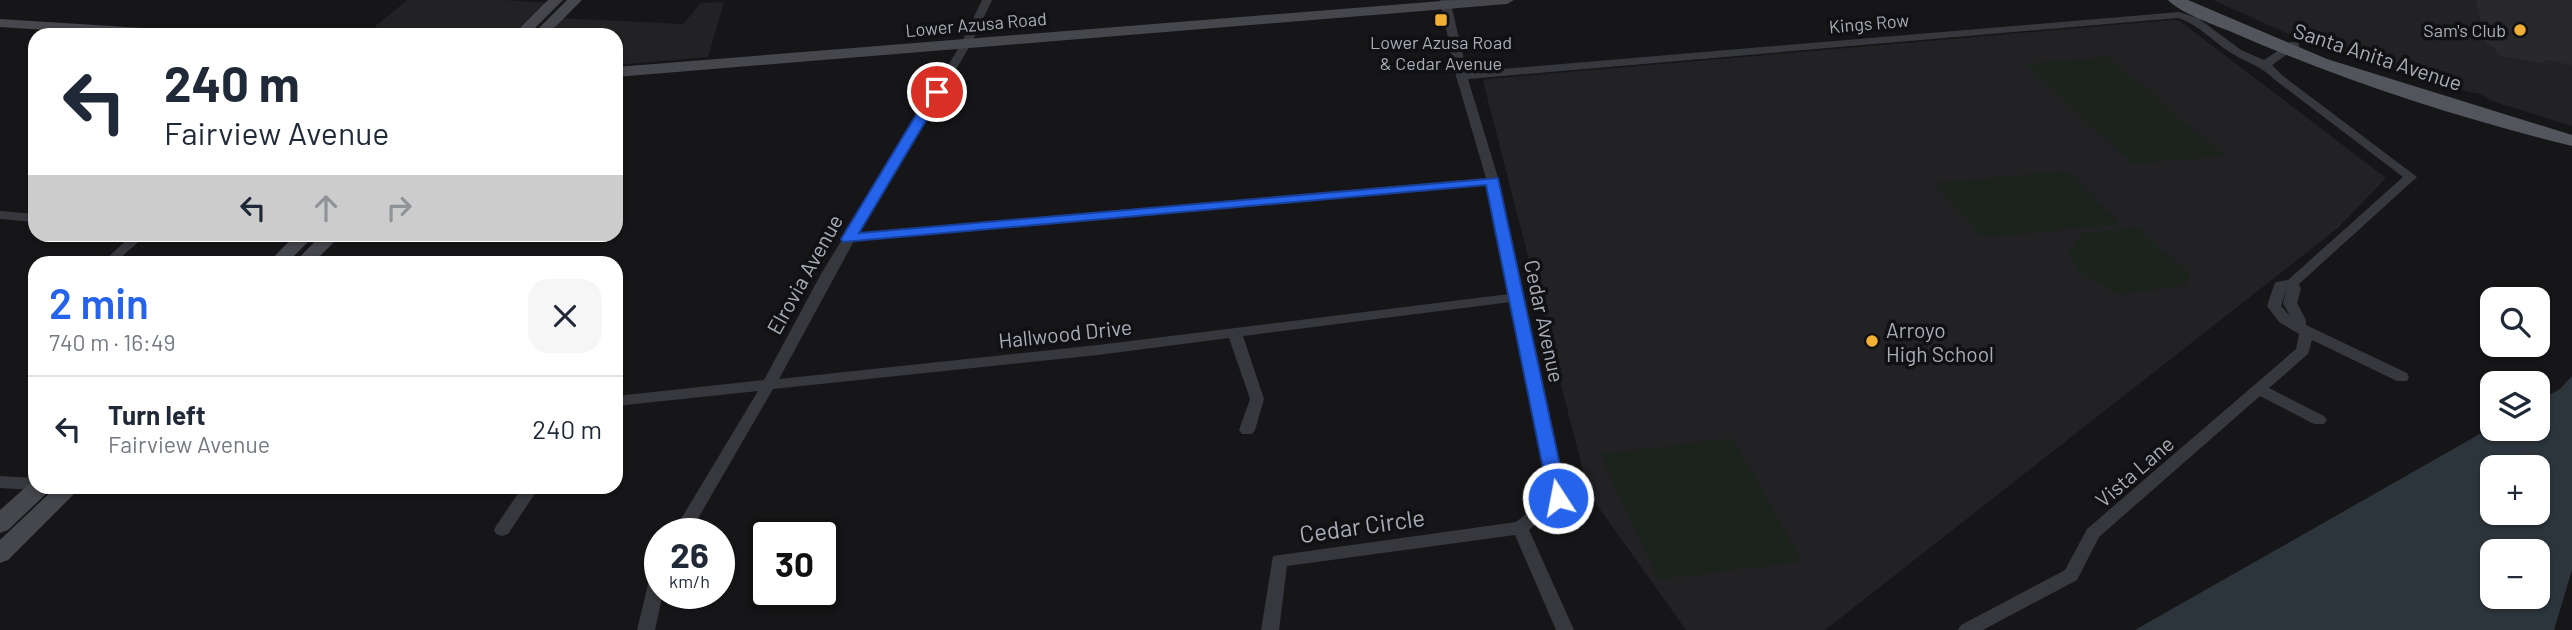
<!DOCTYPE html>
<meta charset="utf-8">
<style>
body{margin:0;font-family:Barlow,sans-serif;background:#f6f6f7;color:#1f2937;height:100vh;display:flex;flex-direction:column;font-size:26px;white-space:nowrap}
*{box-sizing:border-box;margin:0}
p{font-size:23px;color:#747a83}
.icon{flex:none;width:38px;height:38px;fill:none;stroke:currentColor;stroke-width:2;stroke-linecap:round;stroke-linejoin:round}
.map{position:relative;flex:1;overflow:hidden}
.side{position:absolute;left:28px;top:256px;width:595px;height:238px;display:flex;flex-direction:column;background:#fff;border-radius:21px;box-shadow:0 2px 5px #0004}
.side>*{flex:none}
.banner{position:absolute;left:28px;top:28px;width:595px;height:214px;border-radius:21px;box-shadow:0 2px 5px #0004;background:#fff;color:#1f2937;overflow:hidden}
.controls{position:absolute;left:2480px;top:287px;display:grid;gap:14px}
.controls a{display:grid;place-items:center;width:70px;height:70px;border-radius:14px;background:#fff;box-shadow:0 2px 5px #0004;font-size:35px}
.speed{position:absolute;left:644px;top:518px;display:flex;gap:14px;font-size:35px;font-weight:700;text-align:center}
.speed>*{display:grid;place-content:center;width:91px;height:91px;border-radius:50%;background:#fff;box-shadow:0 2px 5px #0004;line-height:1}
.speed small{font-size:18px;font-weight:400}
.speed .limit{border:4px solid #111;border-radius:10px;background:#fff;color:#111}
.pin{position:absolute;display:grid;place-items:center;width:60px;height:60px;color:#fff;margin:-30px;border:4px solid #fff;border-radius:50%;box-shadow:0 2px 7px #0007}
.me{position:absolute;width:77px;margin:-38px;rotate:349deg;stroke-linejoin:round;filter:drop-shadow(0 0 5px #0008)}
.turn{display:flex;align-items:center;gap:24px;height:147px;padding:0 21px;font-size:32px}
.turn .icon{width:91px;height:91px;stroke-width:2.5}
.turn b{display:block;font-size:49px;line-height:60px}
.lanes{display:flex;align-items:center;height:66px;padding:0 21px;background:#0003;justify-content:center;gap:35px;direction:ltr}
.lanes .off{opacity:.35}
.round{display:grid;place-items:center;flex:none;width:74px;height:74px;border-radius:21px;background:#f6f6f7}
.overview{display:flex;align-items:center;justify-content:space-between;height:119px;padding:0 21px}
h1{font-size:42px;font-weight:600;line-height:52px;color:#2563eb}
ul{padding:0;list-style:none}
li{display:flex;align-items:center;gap:21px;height:105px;padding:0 21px;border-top:2px solid #e0e1e3}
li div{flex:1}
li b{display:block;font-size:26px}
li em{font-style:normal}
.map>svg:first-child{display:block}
</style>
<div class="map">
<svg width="2572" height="630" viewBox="0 0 2572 630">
<rect width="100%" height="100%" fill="#161618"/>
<g fill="#222225">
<path d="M407 0H505L549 3 514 35H365Z"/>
<path d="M2213 0H2572V126L2492 101 2481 94 2441 86 2346 56 2288 34Z"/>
<path d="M724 2 708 57 616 65V35H542L559 18 683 24 701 3Z"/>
<path d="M2171 20 2180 21 2386 178 2338 228 1825 630H1686L1589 494 1483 81 1487 79Z"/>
</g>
<g fill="#1c231d">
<path d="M2108 57 2225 156 2133 164 2024 64Z"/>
<path d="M2067 171 2121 224 1982 238 1934 183Z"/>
<path d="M2138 227 2191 276 2186 285 2119 295 2079 271 2068 253 2082 234Z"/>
<path d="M1733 438 1802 561 1658 580 1600 454Z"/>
</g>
<path fill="#2c353c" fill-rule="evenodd" d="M2572 376V570L2554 630H2135L2492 427 2538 429V401L2560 389ZM2492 467H2538V513H2492ZM2538 551V597H2492V551Z"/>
<path fill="#29292c" d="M2476 0H2572V65L2544 60 2545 64 2497 55 2495 48 2469 34 2467 24 2482 26Z"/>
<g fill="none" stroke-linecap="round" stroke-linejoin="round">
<g fill="#37383d" fill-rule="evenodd">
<path d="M982 0H992L971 44 859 233 1486 178 1456 76 1440 0H1450L1467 72 2179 12 2198 18 2241 50 2264 60 2291 42H2299V46L2272 65 2283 76 2417 177 2299 284 2301 289 2297 303 2306 320V325L2407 373 2409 377 2407 381H2397L2312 340 2308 354 2269 388 2324 416 2327 420 2324 424H2314L2260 396 2099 537 2077 580 1983 630H1958L1961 625 2065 570 2087 529 2296 349 2299 334 2279 322 2267 306 2274 285 2276 282 2288 280 2403 177 2275 80C2261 66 2250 64 2233 54 2214 43 2200 25 2178 18L1468 79 1499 181 1566 498 1529 530 1574 630H1556L1515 535 1287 566 1279 630H1261L1273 556 1516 522 1550 496 1511 302 1243 336 1264 399 1255 430 1252 434H1242L1239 430 1250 399 1229 338 1098 355 773 389 689 534H672L758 391 616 406V396L764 380 821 274 961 44ZM1488 185 1509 294 1098 345 779 379 854 241ZM2287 288 2283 303 2290 316 2281 306Z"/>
<path d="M0 211 35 214V222L0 219Z"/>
<path d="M133 234H147L116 262H103Z"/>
<path d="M273 234H335L337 237 330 241 279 238Z"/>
<path d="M0 476 35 478V486H42L35 490 0 488Z"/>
<path d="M523 486H540L508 534 502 536 496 534 494 530 496 526Z"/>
<path d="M660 565V593H663L655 630H637L651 572 654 567Z"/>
</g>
<g fill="#45474d" fill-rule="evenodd">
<path d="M548 0H563L528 35H513Z"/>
<path d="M567 0H582L547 35H532Z"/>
<path d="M1454 0H1514L1507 4 616 77V67Z"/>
<path d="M0 19 191 31 198 35H121L0 27Z"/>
<path d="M296 234H316L288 262H269Z"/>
<path d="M322 234H342L314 262H295Z"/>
<path d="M35 479V486H51L48 492 8 530 0 533V510Z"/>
<path d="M57 486H82L8 560 0 563V540Z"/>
</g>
<path fill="#53555c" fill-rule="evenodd" d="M2168 0H2188L2327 59 2572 135V146C2458 118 2342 80 2234 33 2217 26 2180 13 2168 0Z"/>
</g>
<path fill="#2563eb" stroke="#184099" stroke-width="2" d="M937 88 943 92 859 233 1498 178 1567 498 1565 503H1552L1549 498 1486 185 843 242 841 239 930 92Z"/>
<g fill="#f2b134" stroke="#111113" stroke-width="2.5">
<rect x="1434" y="13" width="14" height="14" rx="3.5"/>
<circle cx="2520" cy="30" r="7"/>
<circle cx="1872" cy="341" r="7"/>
</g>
<g text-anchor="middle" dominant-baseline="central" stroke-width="7" stroke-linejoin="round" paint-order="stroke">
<g font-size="18" fill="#a8adb8" stroke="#111113">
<text transform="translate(1869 23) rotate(-5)">Kings Row</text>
<text transform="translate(976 24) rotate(-5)">Lower Azusa Road</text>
</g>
<g font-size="18" fill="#a8adb8" stroke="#111113" text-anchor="end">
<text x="2506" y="30">Sam's Club</text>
<text x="1441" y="42" text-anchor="middle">Lower Azusa Road<tspan x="1441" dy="21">&amp; Cedar Avenue</tspan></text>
</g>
<g font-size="21" fill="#a8adb8" stroke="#111113">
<text transform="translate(2378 56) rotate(18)">Santa Anita Avenue</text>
<text transform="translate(804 274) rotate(-61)">Elrovia Avenue</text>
<text transform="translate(1545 321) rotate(78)">Cedar Avenue</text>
<text transform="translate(1065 333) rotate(-6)">Hallwood Drive</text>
<text transform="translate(2134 471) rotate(-41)">Vista Lane</text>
</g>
<g font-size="21" fill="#a8adb8" stroke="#111113" text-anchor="start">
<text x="1886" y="329">Arroyo<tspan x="1886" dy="24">High School</tspan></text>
</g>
<g font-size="24" fill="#a8adb8" stroke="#111113">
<text transform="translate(1362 525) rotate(-8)">Cedar Circle</text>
</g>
</g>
</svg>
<div class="controls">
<a><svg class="icon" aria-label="search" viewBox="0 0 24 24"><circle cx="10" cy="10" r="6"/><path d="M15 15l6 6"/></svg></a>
<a><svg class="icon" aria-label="layers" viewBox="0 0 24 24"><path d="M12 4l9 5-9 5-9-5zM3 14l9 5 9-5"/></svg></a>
<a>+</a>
<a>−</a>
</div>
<div class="speed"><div>26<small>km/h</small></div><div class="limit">30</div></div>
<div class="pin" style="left:937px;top:92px;background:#d93025"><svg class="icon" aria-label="arrive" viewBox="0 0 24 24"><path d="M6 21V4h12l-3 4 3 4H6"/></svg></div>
<svg class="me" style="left:1558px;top:498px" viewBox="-20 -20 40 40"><circle r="17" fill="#2563eb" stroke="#fff" stroke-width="3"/><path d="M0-11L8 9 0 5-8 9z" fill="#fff"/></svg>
<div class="banner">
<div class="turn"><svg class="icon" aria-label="left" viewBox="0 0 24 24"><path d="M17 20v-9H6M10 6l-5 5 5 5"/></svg><div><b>240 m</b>Fairview Avenue</div></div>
<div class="lanes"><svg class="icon" aria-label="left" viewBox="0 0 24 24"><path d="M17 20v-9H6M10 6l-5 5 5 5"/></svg><svg class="icon off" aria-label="ahead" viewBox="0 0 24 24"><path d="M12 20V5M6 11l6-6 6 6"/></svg><svg class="icon off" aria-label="right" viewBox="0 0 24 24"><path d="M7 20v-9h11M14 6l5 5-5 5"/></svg></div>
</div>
<section class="side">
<div class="overview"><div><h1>2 min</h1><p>740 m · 16:49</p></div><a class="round"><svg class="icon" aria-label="close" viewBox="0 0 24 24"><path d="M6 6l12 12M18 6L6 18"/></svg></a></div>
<ul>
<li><svg class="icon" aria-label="left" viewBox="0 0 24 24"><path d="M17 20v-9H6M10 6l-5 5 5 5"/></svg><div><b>Turn left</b><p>Fairview Avenue</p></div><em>240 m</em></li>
</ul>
</section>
</div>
